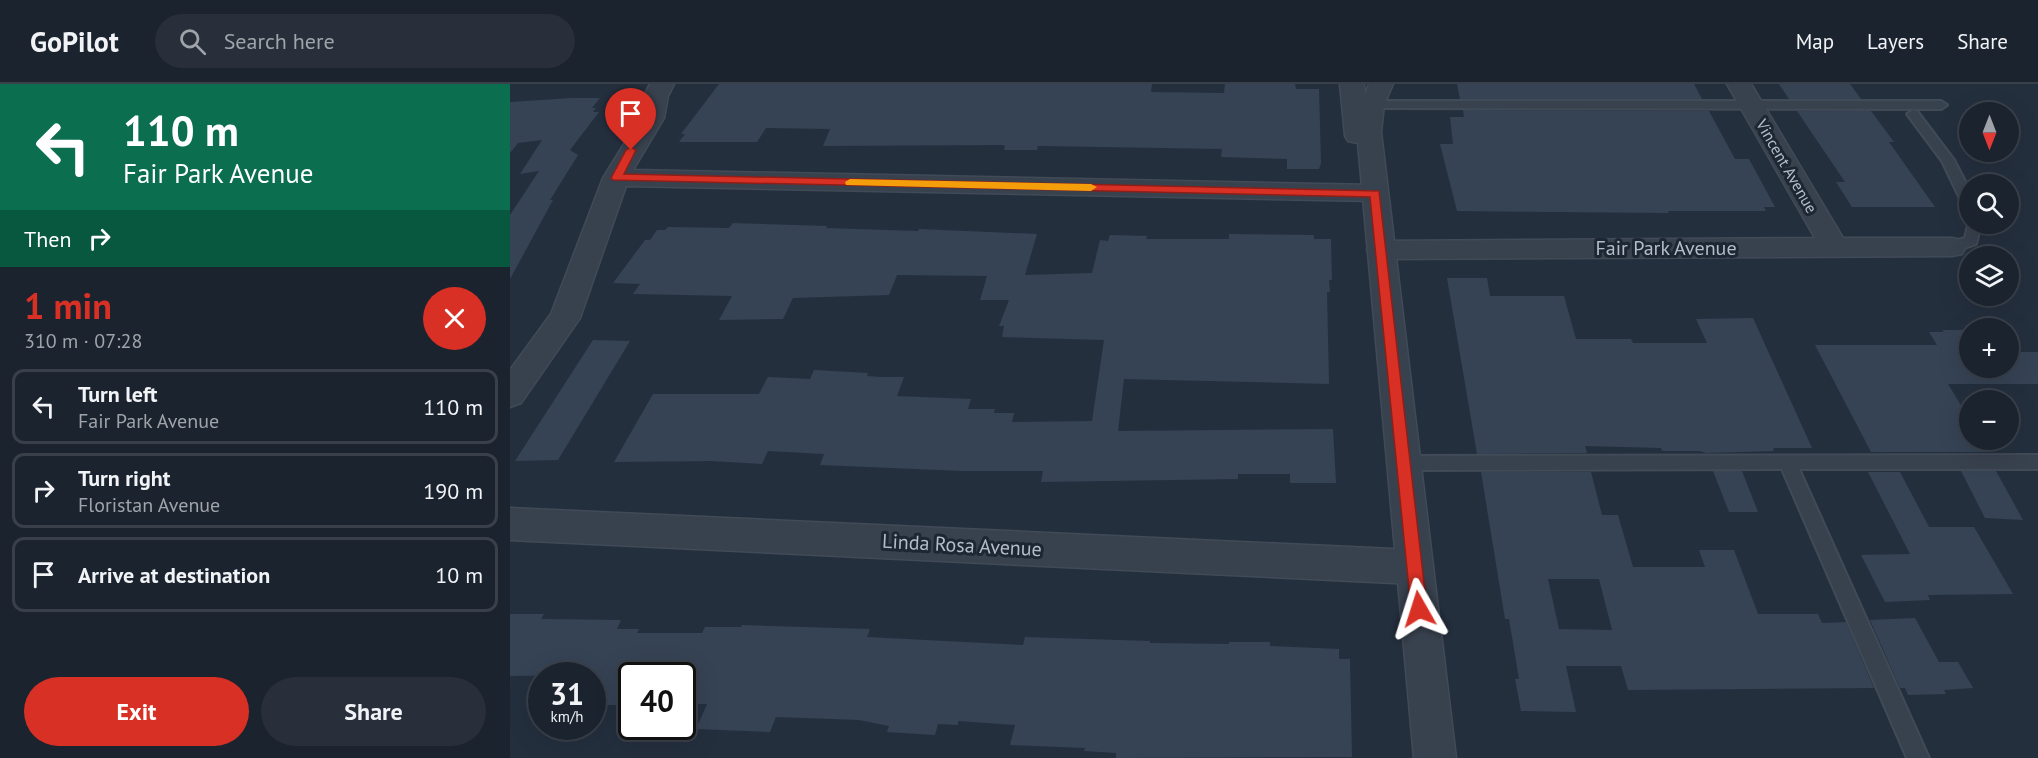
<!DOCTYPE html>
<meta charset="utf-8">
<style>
body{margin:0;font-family:"PT Sans",sans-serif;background:#282f3a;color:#f1f3f6;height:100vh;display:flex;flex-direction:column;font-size:22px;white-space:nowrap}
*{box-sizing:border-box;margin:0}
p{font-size:20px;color:#a0a4aa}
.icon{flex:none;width:33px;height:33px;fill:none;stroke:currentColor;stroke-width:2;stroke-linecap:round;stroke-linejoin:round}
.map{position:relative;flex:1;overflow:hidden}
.side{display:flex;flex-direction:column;background:#1b232e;width:510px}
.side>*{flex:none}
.guide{background:#0b6e4f;color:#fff;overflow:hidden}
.needle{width:39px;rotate:180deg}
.tools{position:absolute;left:1449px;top:18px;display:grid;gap:12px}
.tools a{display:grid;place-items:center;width:60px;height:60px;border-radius:50%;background:#1b232e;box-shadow:0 6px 24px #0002,0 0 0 2px #39404a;font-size:30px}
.speed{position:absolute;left:18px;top:578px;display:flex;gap:12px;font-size:30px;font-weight:700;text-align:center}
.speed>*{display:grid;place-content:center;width:78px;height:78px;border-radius:50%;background:#1b232e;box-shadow:0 6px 24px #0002,0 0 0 2px #39404a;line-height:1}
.speed small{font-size:15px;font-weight:400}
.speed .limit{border:3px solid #111;border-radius:9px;background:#fff;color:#111}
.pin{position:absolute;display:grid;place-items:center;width:51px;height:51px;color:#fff;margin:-62px -26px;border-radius:50% 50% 50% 0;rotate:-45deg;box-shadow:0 0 6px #0007}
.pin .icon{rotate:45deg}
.me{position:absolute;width:66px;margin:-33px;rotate:354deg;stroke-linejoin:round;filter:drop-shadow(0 0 4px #0008)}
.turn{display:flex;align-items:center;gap:21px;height:126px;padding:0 24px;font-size:27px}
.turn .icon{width:78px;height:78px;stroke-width:2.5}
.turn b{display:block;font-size:42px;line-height:51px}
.then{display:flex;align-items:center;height:57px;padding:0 24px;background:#0003;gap:12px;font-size:22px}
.round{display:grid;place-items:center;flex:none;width:63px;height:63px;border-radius:32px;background:#282f3a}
.overview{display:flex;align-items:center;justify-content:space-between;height:102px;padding:0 24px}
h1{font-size:36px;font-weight:700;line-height:45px;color:#d93025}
.action{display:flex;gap:12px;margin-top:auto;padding:12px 24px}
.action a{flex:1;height:69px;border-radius:36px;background:#d93025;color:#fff;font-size:24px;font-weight:700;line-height:69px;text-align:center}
.action a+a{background:#282f3a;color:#f1f3f6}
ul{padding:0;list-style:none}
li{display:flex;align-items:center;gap:18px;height:75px;margin:0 12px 9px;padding:0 12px;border:3px solid #39404a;border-radius:12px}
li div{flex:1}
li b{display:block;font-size:22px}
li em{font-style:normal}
header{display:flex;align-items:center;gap:36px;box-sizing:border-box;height:84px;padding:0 30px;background:#1b232e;border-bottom:2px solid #39404a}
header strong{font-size:28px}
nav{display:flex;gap:33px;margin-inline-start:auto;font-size:21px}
.search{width:420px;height:54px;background:#282f3a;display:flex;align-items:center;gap:15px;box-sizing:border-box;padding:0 21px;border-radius:33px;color:#a0a4aa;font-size:22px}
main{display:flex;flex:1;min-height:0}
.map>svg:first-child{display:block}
</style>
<header>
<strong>GoPilot</strong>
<div class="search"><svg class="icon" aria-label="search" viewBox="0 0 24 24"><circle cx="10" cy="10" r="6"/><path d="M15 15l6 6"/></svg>Search here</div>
<nav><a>Map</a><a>Layers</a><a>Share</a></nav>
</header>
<main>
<section class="side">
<div class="guide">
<div class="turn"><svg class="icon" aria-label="left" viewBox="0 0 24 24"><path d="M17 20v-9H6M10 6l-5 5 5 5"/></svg><div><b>110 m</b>Fair Park Avenue</div></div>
<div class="then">Then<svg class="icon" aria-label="right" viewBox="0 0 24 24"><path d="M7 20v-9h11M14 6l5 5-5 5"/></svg></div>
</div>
<div class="overview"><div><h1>1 min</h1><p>310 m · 07:28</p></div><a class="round" style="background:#d93025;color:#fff"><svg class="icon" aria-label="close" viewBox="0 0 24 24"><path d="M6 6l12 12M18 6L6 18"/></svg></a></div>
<ul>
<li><svg class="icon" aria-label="left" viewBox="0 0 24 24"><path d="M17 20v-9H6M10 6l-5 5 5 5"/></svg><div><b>Turn left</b><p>Fair Park Avenue</p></div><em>110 m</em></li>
<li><svg class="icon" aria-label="right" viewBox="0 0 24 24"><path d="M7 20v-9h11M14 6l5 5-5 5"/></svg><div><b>Turn right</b><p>Floristan Avenue</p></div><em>190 m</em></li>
<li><svg class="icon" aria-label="arrive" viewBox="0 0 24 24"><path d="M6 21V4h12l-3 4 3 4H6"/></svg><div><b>Arrive at destination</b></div><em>10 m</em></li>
</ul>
<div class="action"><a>Exit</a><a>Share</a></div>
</section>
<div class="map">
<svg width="1528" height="674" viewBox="0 0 1528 674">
<rect width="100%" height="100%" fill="#242f3e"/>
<g fill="#364354" fill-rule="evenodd">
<path d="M209 0H642L641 8 714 9 715 0H785L786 5H809L811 79 809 85H777V75L711 73 712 65 532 62H528L527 66H494L495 62 492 61 313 62 320 45 256 44 247 58H169L175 50H171Z"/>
<path d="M947 0H1184L1192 15H950Z"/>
<path d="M1269 0H1340L1351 15H1279Z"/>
<path d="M62 14H90L82 24H86L83 28H89L60 66 68 71 40 116H43L0 195V131L29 87 10 90 32 56 8 59 0 69V18Z"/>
<path d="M953 26 1199 27 1225 75H1239L1265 123H1254L1256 127H1158L1159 129 947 127 930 60H943L940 33H954Z"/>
<path d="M1287 27H1361L1384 58H1379L1425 123H1342L1326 98H1335Z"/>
<path d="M223 139 317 142 316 144 408 147 409 145 527 150 515 191 582 189 590 156 598 157 600 151 637 152 636 155H719V150L804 151V155H821L822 196H819L820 208H817L819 300 614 295 608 347 823 345 826 399H780V390H728V395L531 398 533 387H453L310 381 314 370 258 367 252 380 201 377 104 378 143 310H249L258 293 300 295 304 286 358 289 357 292 370 293H394L387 312 461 315 458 325H485L484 329H504L502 338 582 337 594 256 492 253 494 242H489L499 216H470L477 192 387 191 379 211 283 214 273 235 209 236 222 212 123 210 130 200 103 199 135 156H140L147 146H155L158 143 219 144Z"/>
<path d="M937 194H977L980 212H1054L1066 255H1121L1123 259H1197L1186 235 1243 234 1302 364H1263L1264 367 1196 369 1190 367H1152L1151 364 1075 362 1077 369 967 370Z"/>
<path d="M1432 246H1460V284H1498V265H1506L1509 268H1528V300H1438L1460 336V356H1472L1479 368H1361L1305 261H1427L1419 248H1434Z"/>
<path d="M83 256 120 257 48 376 5 377Z"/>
<path d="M1203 387H1232L1248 428H1219Z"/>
<path d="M1451 387H1486L1513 436 1475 434Z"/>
<path d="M971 388H1081L1092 431H1108L1123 483H1195L1189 466H1224L1248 530H1308L1312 539 1336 538 1364 604 1118 606 1111 582H1056L1066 628 1011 627 1005 595H1009L999 535H995ZM1038 495H1089L1102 546 1049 545Z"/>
<path d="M1358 388H1390L1419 443H1464L1503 510 1418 511 1420 516 1375 518 1351 471 1400 470Z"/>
<path d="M0 530H34L31 535 111 536 107 545H129L127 549H192L195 543H231L232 541 360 545 357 553 513 561 515 553 640 557V559L719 560V558H760V562L829 565V575H840L842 673 606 674V669L574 667 575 664 500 661 505 641 448 637V641L428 640 425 651 377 648 379 642 349 636 266 633 260 648 186 645 197 620H172V591H122V621H82V591L0 592Z"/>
<path d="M1405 534 1429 578H1448L1463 604 1434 606 1436 610 1398 611 1395 604H1390L1360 536Z"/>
</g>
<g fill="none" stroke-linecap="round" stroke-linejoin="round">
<g stroke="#414a57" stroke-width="4">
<g id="service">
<path d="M862 17H1431L1437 21 1431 25 858 24V18Z"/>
<path d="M1403 26 1407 27 1444 76 1460 107V125L1453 121 1432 77 1397 30Z"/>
<path d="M1459 137 1460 140H1471L1466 160 1442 168 1437 166 1435 163 1437 160 1455 154Z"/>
<path d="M1528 371V385H1289L1419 674H1397L1272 385 893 386 887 384 884 379 887 374 893 372Z"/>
</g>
</g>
<g stroke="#414a57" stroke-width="3">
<g id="minor">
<path d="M140 0H164L158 12 154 34 123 86 865 101 874 103 878 109 874 115 865 117 116 102 70 234 11 319 0 323V286L41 230 93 94 130 34 134 12Z"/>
<path d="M1217 0H1241L1333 154H1442L1452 156 1456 163 1452 170 1442 172 871 175 861 173 857 166 861 159 871 157 1305 154Z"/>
<path d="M0 424 904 466 917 471 923 483 917 495 904 500 0 456Z"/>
</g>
</g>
<g stroke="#414a57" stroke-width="3">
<path id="tertiary" d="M830 0H854L855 11 859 0H883L874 21 871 48 946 674H904L848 59 838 57 835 52Z"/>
</g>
<use href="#service" fill="#38414e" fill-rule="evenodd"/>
<use href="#minor" fill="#38414e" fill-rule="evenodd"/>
<use href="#tertiary" fill="#38414e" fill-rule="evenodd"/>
</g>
<path fill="#d93025" stroke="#8d1f18" stroke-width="1.5" d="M121 63 126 66 114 90 869 107 917 525 915 530 909 533 903 530 901 525 860 113 103 96 101 94 116 66Z"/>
<path fill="#f59e0b" d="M340 95 581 100 587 103 581 107 336 101 335 98Z"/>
<g text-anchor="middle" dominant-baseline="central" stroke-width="6" stroke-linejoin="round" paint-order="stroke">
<g font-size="16" fill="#b4bcc9" stroke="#1d2633">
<text transform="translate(1277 82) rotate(60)">Vincent Avenue</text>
</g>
<g font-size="20" fill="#b4bcc9" stroke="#1d2633">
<text x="1156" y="164">Fair Park Avenue</text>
<text transform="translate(452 461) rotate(3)">Linda Rosa Avenue</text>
</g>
</g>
</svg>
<div class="tools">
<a><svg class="needle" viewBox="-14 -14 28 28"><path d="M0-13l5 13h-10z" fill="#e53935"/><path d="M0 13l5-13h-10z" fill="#a0a4aa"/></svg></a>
<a><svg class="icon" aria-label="search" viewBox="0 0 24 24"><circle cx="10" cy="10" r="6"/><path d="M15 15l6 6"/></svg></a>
<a><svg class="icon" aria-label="layers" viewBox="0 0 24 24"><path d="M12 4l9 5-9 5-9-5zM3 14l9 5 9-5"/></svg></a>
<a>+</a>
<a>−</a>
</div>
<div class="speed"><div>31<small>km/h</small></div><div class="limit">40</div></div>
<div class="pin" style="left:121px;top:66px;background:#d93025"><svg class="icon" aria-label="arrive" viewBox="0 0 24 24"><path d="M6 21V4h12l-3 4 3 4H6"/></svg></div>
<svg class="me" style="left:909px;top:525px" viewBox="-20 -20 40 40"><path d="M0-17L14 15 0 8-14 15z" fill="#d93025" stroke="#fff" stroke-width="4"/></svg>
</div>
</main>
